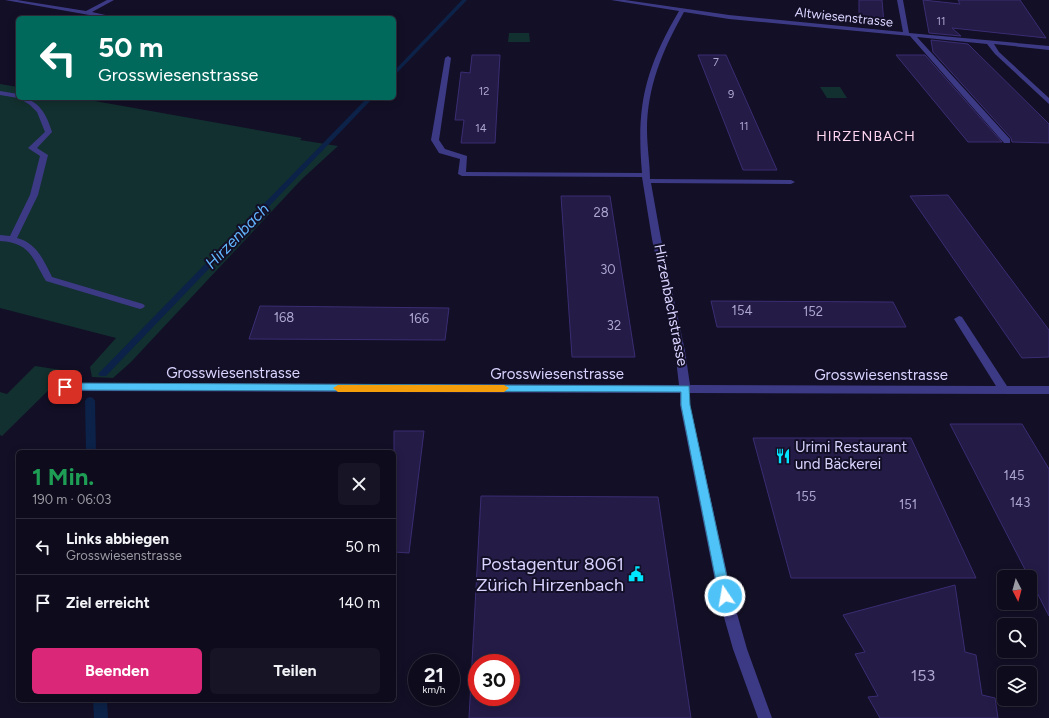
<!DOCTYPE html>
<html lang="de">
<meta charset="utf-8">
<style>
body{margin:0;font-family:Figtree,sans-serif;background:#171425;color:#f1f3f6;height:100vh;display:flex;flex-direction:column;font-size:15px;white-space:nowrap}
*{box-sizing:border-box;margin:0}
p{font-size:13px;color:#9b9ba3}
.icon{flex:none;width:22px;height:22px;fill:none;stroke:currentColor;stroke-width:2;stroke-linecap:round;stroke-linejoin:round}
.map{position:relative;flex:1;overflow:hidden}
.drawer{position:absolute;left:16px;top:450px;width:380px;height:252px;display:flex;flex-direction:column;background:#0e0b1c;border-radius:6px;box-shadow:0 2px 10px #0003,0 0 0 1px #2e2b3b}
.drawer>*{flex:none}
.hud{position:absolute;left:16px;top:16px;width:380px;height:84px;border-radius:6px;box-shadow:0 2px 10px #0003,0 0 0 1px #2e2b3b;background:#00695c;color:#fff;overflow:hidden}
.needle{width:26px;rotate:174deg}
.fabs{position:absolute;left:997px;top:570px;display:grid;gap:8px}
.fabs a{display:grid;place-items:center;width:40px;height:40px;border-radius:6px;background:#0e0b1c;box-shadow:0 2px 10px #0003,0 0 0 1px #2e2b3b;font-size:20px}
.speed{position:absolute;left:408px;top:654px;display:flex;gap:8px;font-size:20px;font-weight:700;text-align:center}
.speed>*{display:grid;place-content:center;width:52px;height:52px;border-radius:50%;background:#0e0b1c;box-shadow:0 2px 10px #0003,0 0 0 1px #2e2b3b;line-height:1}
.speed small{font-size:10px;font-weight:400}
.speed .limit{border:6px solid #d22;background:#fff;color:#111}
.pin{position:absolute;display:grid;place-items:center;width:34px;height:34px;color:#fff;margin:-17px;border-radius:8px;box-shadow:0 2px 6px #0006}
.me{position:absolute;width:44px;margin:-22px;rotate:348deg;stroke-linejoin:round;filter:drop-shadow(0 0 3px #0008)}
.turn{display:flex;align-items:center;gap:14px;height:84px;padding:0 16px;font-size:18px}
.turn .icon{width:52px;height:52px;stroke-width:2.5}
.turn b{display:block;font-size:28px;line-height:34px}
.round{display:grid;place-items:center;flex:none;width:42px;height:42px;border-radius:6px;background:#171425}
.overview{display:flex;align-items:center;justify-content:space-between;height:68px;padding:0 16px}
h1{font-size:24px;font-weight:700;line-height:30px;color:#1e9e55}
.action{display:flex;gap:8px;margin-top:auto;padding:8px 16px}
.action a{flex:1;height:46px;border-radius:6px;background:#db2777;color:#fff;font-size:16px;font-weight:700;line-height:46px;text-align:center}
.action a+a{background:#171425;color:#f1f3f6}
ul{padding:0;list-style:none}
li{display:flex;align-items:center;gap:12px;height:56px;padding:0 16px;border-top:1px solid #2e2b3b}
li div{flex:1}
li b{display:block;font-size:15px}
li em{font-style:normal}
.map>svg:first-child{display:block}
</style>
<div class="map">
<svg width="1049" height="718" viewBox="0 0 1049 718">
<rect width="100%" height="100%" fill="#130f26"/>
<g fill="#12302f">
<path d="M509 33H529L530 42H508Z"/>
<path d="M0 84 18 87V98H78L302 138 300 140 338 146 301 180 131 362 113 378 92 377 90 367 116 338 0 308Z"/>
<path d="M820 87H840L847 98H827Z"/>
<path d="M35 366 68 371 2 436 0 435V392L7 394Z"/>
</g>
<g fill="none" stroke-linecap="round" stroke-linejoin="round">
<g fill="#0c2248" fill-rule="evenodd">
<path d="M462 0H467L394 76V71Z"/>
<path d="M367 98H373L106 376H100L98 374 100 372Z"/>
<path d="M90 397 93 398 95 401 96 452H86L85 401 87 398Z"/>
<path d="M93 700H107L108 718H94Z"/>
</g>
</g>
<g fill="#241b47" stroke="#3b2d73" fill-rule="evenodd">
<path d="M859 0H882L884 24 859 21Z"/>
<path d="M923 0 960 4 958 0H1020L1046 38 952 28 961 36 929 33Z"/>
<path d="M931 40 968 44 1049 124V143L1012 142 1011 138 933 52Z"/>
<path d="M472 55H500L495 143H461L464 120H455L461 72 470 73Z"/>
<path d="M698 55H726L777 170H743Z"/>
<path d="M896 55H925L1002 142H968Z"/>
<path d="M948 195 1049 330V357L1022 358 910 196Z"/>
<path d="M561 196H610L635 357H572Z"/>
<path d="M711 301 893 302 906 327H717Z"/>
<path d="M260 306 449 308 445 340 249 339Z"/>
<path d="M950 424H1022L1049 469V616Z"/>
<path d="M394 431H424L409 553 394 552Z"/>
<path d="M753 438H911L976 578H791Z"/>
<path d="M481 496 658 497 691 718H469ZM477 663H511V697H477Z"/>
<path d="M955 585 965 652 976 655 982 695 995 698 998 718H880L868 697 878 696 855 654 865 652 843 615Z"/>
</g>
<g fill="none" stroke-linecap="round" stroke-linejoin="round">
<g fill="#3d3a85" fill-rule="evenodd">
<path d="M5 0H17L86 11 107 0H114L92 12 119 18H106Z"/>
<path d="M611 0H625L729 15 903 32 897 0H903L909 33 1049 46V50L994 44 999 52 1049 98V104L995 54 987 44 917 37 1010 139V143H1004L910 36 729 19 684 12C663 49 647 87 647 130 647 146 650 164 650 179L791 180 795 182 791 184 651 183 661 239 685 351 690 385 996 386 954 319 959 316 962 317 1007 386H1049V394L690 393V405L732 596 747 649 772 718H758L733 649 718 596 680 405V393L65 391 61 390 60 387 61 384 65 383 679 385 675 351 652 239 642 177 462 176 458 174 460 159 439 153 431 140 445 58 448 56 451 58 439 140 445 149 467 156 466 172 642 173C636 106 645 69 679 11Z"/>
<path d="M0 91 18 94V98L0 95Z"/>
<path d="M19 98C38 98 47 115 52 132L37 148 48 155 38 195 17 238C37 243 44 261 52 277L143 304 145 306 143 308 140 309 46 281C32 258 31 243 0 241V235L10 236 30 195 40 156 28 148 45 132 37 112 30 105Z"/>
</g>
</g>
<path fill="#4fc3f7" stroke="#337fa1" d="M65 383 689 386 690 405 731 596 729 600 725 602 720 600 719 596 681 405V392L65 390 61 387Z"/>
<path fill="#f59e0b" d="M338 385H504L509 388 504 392H338L333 388Z"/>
<defs>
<g id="restaurant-bare" transform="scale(1.2)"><path d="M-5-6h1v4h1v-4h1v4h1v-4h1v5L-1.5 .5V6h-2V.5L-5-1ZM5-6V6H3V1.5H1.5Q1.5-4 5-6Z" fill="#00e5ff" stroke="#130f26" stroke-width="2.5" paint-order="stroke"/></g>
<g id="civic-bare" transform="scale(1.2)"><path d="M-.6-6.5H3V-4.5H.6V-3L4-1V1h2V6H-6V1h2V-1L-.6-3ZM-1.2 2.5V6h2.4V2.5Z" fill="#00e5ff" stroke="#130f26" stroke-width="2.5" paint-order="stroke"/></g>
</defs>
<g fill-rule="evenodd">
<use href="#restaurant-bare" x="783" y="456"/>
<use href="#civic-bare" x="636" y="574"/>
</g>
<g text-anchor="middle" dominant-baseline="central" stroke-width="4" stroke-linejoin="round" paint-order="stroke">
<g font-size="11" fill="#aca6d1">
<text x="941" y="21">11</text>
<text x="716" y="62">7</text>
<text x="484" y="91">12</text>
<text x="731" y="94">9</text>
<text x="744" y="126">11</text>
<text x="481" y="128">14</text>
</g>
<g font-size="13" fill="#d9d4ff" stroke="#130f26">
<text transform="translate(844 17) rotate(6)">Altwiesenstrasse</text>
</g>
<g font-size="13" fill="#aca6d1">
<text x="601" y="212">28</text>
<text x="608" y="269">30</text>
<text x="742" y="310">154</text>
<text x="813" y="311">152</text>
<text x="284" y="317">168</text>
<text x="419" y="318">166</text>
<text x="614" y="325">32</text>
<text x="1014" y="475">145</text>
<text x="806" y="496">155</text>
<text x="1020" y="502">143</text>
<text x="908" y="504">151</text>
</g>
<g font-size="14" letter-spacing="1" fill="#ffd6f0" stroke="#130f26">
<text x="866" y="136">HIRZENBACH</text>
</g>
<g font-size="15" fill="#d9d4ff" stroke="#130f26">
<text transform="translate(671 305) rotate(79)">Hirzenbachstrasse</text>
<text x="233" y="373">Grosswiesenstrasse</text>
<text x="557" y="374">Grosswiesenstrasse</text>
<text x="881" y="375">Grosswiesenstrasse</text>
</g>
<g font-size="15" fill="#d9d4ff" stroke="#130f26" text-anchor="start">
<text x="795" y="447">Urimi Restaurant<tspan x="795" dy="17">und Bäckerei</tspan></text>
</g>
<g font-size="16" font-style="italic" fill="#62b6ff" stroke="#130f26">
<text transform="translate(237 236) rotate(-46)">Hirzenbach</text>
</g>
<g font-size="16" fill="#aca6d1">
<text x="923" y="675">153</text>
</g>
<g font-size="18" fill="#d9d4ff" stroke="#130f26" text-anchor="end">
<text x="624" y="564">Postagentur 8061<tspan x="624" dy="21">Zürich Hirzenbach</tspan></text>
</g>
</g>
</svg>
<div class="fabs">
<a><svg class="needle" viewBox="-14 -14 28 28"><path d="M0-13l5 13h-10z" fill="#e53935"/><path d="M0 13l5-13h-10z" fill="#9b9ba3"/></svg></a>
<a><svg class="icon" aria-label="search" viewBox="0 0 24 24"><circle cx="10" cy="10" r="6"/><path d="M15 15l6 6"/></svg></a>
<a><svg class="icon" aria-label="layers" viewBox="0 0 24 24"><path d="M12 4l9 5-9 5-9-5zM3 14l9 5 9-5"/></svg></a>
</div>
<div class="speed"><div>21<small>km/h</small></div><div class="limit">30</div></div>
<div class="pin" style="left:65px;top:387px;background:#d93025"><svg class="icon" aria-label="arrive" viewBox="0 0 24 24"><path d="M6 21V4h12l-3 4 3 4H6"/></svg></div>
<svg class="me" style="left:725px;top:596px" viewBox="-20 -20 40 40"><circle r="17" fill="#4fc3f7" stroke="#fff" stroke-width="3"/><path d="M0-11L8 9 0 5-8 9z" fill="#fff"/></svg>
<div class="hud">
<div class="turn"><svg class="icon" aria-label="left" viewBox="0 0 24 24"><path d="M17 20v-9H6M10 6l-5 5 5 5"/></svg><div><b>50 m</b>Grosswiesenstrasse</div></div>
</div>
<section class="drawer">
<div class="overview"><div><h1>1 Min.</h1><p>190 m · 06:03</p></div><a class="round"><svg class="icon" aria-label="close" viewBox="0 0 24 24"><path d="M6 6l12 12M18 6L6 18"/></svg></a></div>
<ul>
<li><svg class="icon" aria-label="left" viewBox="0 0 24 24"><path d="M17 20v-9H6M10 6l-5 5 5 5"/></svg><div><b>Links abbiegen</b><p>Grosswiesenstrasse</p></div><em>50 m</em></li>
<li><svg class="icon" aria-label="arrive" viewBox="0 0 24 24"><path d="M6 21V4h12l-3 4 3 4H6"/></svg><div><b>Ziel erreicht</b></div><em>140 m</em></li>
</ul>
<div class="action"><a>Beenden</a><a>Teilen</a></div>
</section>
</div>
